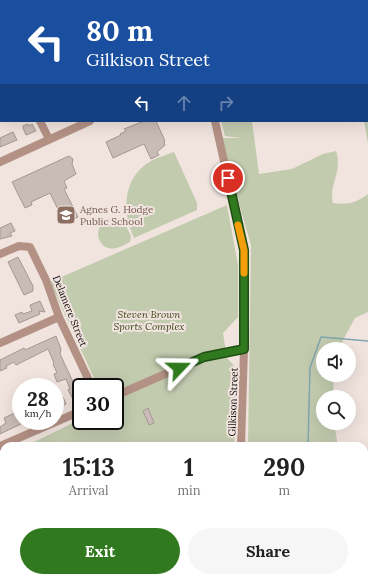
<!DOCTYPE html>
<style>
body{margin:0;font-family:Lora,serif;background:#f6f6f6;color:#222;height:100vh;display:flex;flex-direction:column;font-size:15px;white-space:nowrap}
*{box-sizing:border-box;margin:0}
p{font-size:13px;color:#767676}
.icon{flex:none;width:22px;height:22px;fill:none;stroke:currentColor;stroke-width:2;stroke-linecap:round;stroke-linejoin:round}
.map{position:relative;flex:1;overflow:hidden}
.panel{position:absolute;left:0px;top:442px;width:368px;height:140px;display:flex;flex-direction:column;background:#fff;border-radius:12px 12px 0 0;box-shadow:0 4px 16px #0002}
.panel>*{flex:none}
.banner{position:absolute;left:0px;top:0px;width:368px;height:122px;box-shadow:0 4px 16px #0002;background:#1a4fa0;color:#fff;overflow:hidden}
.tools{position:absolute;left:316px;top:342px;display:grid;gap:8px}
.tools a{display:grid;place-items:center;width:40px;height:40px;border-radius:50%;background:#fff;box-shadow:0 4px 16px #0002;font-size:20px}
.speed{position:absolute;left:12px;top:378px;display:flex;gap:8px;font-size:20px;font-weight:700;text-align:center}
.speed>*{display:grid;place-content:center;width:52px;height:52px;border-radius:50%;background:#fff;box-shadow:0 4px 16px #0002;line-height:1}
.speed small{font-size:10px;font-weight:400}
.speed .limit{border:2px solid #111;border-radius:6px;background:#fff;color:#111}
.pin{position:absolute;display:grid;place-items:center;width:34px;height:34px;color:#fff;margin:-17px;border:2px solid #fff;border-radius:50%;box-shadow:0 1px 4px #0007}
.me{position:absolute;width:44px;margin:-22px;rotate:67deg;stroke-linejoin:round;filter:drop-shadow(0 0 3px #0008)}
.turn{display:flex;align-items:center;gap:14px;height:84px;padding:0 20px;font-size:18px}
.turn .icon{width:52px;height:52px;stroke-width:2.5}
.turn b{display:block;font-size:28px;line-height:34px}
.lanes{display:flex;align-items:center;height:38px;padding:0 20px;background:#0003;justify-content:center;gap:20px;direction:ltr}
.lanes .off{opacity:.35}
.eta{display:flex;justify-content:space-evenly;align-items:center;height:68px;text-align:center}
.eta b{font-size:24px;font-weight:700;line-height:28px}
.primary-button{display:flex;gap:8px;margin-top:auto;padding:8px 20px}
.primary-button a{flex:1;height:46px;border-radius:24px;background:#31791e;color:#fff;font-size:16px;font-weight:700;line-height:46px;text-align:center}
.primary-button a+a{background:#f6f6f6;color:#222}
.map>svg:first-child{display:block}
</style>
<div class="map">
<svg width="368" height="582" viewBox="0 0 368 582">
<rect width="100%" height="100%" fill="#f1e4df"/>
<g fill="#c2cbae">
<path d="M338 0H368V144L364 121H367V1Z"/>
<path d="M221 121H252L259 174 292 169 323 154 336 151C343 173 328 185 333 203 348 205 356 203 368 194V312L355 318 343 340 340 349H323V375H334L333 397H323V423H334L338 446H248L251 245 220 138H241L225 136Z"/>
<path d="M174 152 197 203V210L134 238C122 211 122 178 151 161 158 157 167 155 174 152Z"/>
<path d="M227 205 238 265V317L223 333 227 358 239 371 234 446H26L81 419V421H115V387H98L50 282Z"/>
<path d="M115 217 123 220 131 236 130 242C126 244 121 247 116 248 96 253 89 221 115 217Z"/>
<path d="M4 457V578H212L210 582H0V459Z"/>
<path d="M232 578H330L329 582H230Z"/>
</g>
<g fill="none" stroke-linecap="round" stroke-linejoin="round">
<g stroke="#81a6ae" stroke-width="1.5">
<path d="M308 446 310 368 321 337 368 341"/>
<path d="M266 582 268 578"/>
</g>
</g>
<g fill="#c9bcb7" stroke="#a49893">
<path d="M144 121H156L165 141 164 142 165 145 157 152 159 155 151 159 144 144 113 158 106 142 121 135 120 134 126 131 124 129Z"/>
<path d="M28 124 29 126 32 124 36 131 26 135 23 128V126Z"/>
<path d="M13 132 17 140 0 147V138Z"/>
<path d="M69 156 73 159 72 164 76 174 64 181 67 188 64 189 78 217 65 224 50 193 31 202 32 205 25 208 12 182Z"/>
<path d="M11 223 15 231 10 233 12 236 0 239V228Z"/>
<path d="M18 257 33 286V291L24 295 8 262Z"/>
<path d="M40 301 45 312 39 311 40 314 19 323 15 315 22 312 23 314 32 311 30 305Z"/>
<path d="M56 336 61 349 60 354 74 384 78 382 80 386 81 398 74 401 68 390 70 389 66 379 57 382 54 374 57 373 53 364 54 363 48 349 16 365 14 362 6 366 7 368 0 371V360L24 348 25 350Z"/>
<path d="M55 389 59 399 63 397 66 404 55 410Z"/>
<path d="M148 408 154 423 149 425 143 411Z"/>
<path d="M21 410V424L0 434V427L6 423 4 418Z"/>
</g>
<g fill="none" stroke-linecap="round" stroke-linejoin="round">
<g stroke="#b49185" stroke-width="8">
<path d="M51 0V1"/>
<path d="M211 1 212 0"/>
<path d="M0 43 1 45"/>
<path d="M40 121 49 139"/>
<path d="M215 121 244 250V349L241 446"/>
<path d="M0 162 90 121"/>
<path d="M0 254 19 246 30 247 46 280 59 317 92 387"/>
<path d="M0 343 59 317"/>
<path d="M115 396 204 357 244 349"/>
<path d="M0 446 81 411"/>
<path d="M216 582 217 578"/>
</g>
</g>
<g fill="none" stroke-linecap="round" stroke-linejoin="round">
<g stroke="#204f14" stroke-width="10">
<path id="route" d="M179 368 204 357 244 349V250L228 178"/>
</g>
<use href="#route" stroke="#31791e" stroke-width="7"/>
<path stroke="#f59e0b" stroke-width="7" d="M238 225 244 250V273"/>
</g>
<defs>
<g id="school-square" transform="scale(1)"><rect x="-9" y="-9" width="18" height="18" rx="4" fill="#8d6e63" stroke="#f1e4df"/><path d="M0-5L7-2L0 1L-7-2ZM-4 1L0 2.5L4 1V4Q0 6-4 4Z" fill="#fff"/></g>
</defs>
<g fill-rule="evenodd">
<use href="#school-square" x="66" y="215"/>
</g>
<g text-anchor="middle" dominant-baseline="central" stroke-width="4" stroke-linejoin="round" paint-order="stroke">
<g font-size="10" fill="#785e54" stroke="#f1e4df" text-anchor="start">
<text x="80" y="209">Agnes G. Hodge<tspan x="80" dy="12">Public School</tspan></text>
</g>
<g font-size="10" fill="#0f0b0a" stroke="#f1e4df">
<text transform="translate(70 311) rotate(68)">Delamere Street</text>
<text transform="translate(233 402) rotate(-88)">Gilkison Street</text>
</g>
<g font-size="10" font-style="italic" fill="#3a4616" stroke="#f1e4df">
<text x="149" y="314">Steven Brown<tspan x="149" dy="12">Sports Complex</tspan></text>
</g>
</g>
</svg>
<div class="tools">
<a><svg class="icon" aria-label="sound" viewBox="0 0 24 24"><path d="M4 9h4l5-4v14l-5-4H4zM17 9q2 3 0 6"/></svg></a>
<a><svg class="icon" aria-label="search" viewBox="0 0 24 24"><circle cx="10" cy="10" r="6"/><path d="M15 15l6 6"/></svg></a>
</div>
<div class="speed"><div>28<small>km/h</small></div><div class="limit">30</div></div>
<div class="pin" style="left:228px;top:178px;background:#d93025"><svg class="icon" aria-label="arrive" viewBox="0 0 24 24"><path d="M6 21V4h12l-3 4 3 4H6"/></svg></div>
<svg class="me" style="left:179px;top:368px" viewBox="-20 -20 40 40"><path d="M0-17L14 15 0 8-14 15z" fill="#31791e" stroke="#fff" stroke-width="4"/></svg>
<div class="banner">
<div class="turn"><svg class="icon" aria-label="left" viewBox="0 0 24 24"><path d="M17 20v-9H6M10 6l-5 5 5 5"/></svg><div><b>80 m</b>Gilkison Street</div></div>
<div class="lanes"><svg class="icon" aria-label="left" viewBox="0 0 24 24"><path d="M17 20v-9H6M10 6l-5 5 5 5"/></svg><svg class="icon off" aria-label="ahead" viewBox="0 0 24 24"><path d="M12 20V5M6 11l6-6 6 6"/></svg><svg class="icon off" aria-label="right" viewBox="0 0 24 24"><path d="M7 20v-9h11M14 6l5 5-5 5"/></svg></div>
</div>
<section class="panel">
<div class="eta">
<div><b>15:13</b><p>Arrival</p></div>
<div><b>1</b><p>min</p></div>
<div><b>290</b><p>m</p></div>
</div>
<div class="primary-button"><a>Exit</a><a>Share</a></div>
</section>
</div>
